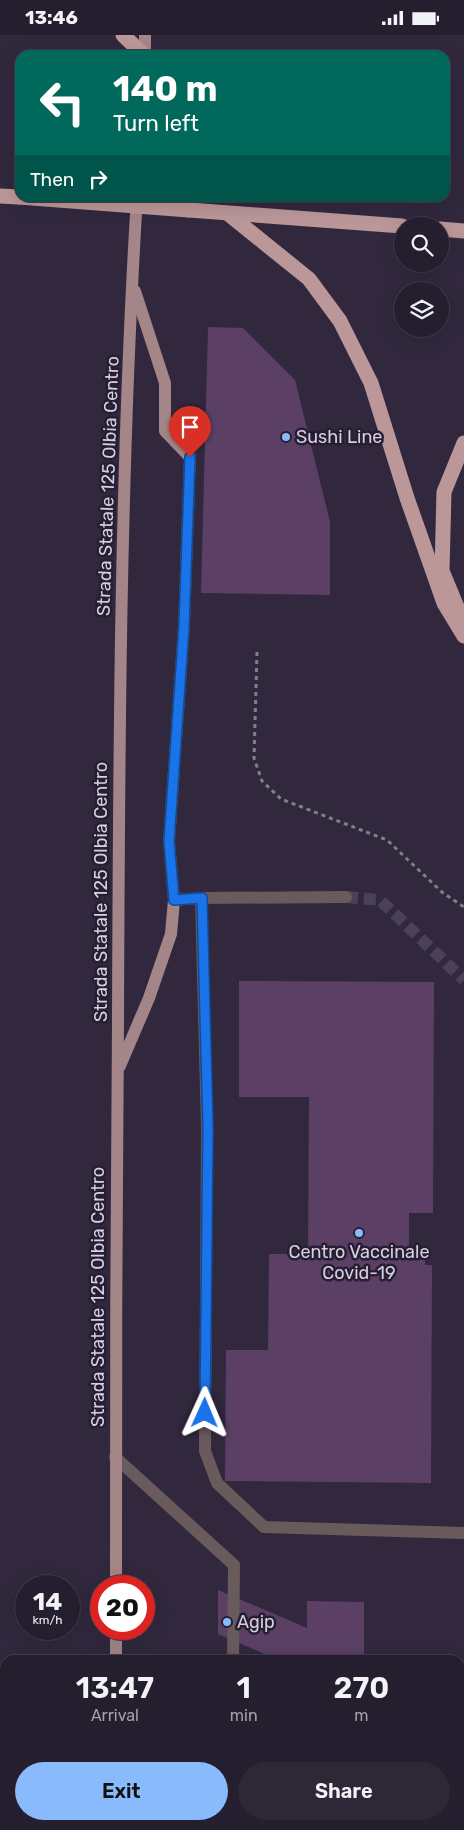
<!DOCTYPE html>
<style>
body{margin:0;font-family:Rubik,sans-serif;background:#2d2736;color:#f1f3f6;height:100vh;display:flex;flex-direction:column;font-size:19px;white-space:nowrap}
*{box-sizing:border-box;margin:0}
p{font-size:16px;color:#a3a2aa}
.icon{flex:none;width:28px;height:28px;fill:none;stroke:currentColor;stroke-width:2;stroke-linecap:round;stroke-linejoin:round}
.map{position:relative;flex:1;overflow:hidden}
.panel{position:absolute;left:0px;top:1620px;width:465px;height:175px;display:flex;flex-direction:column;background:#251e2e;border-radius:15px 15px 0 0;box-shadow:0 5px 20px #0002,0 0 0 1px #423c4a}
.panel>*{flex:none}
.top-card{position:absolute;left:15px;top:15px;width:435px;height:152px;border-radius:15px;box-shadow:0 5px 20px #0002,0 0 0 1px #423c4a;background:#00695c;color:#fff;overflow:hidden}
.fabs{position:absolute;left:394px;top:182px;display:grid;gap:10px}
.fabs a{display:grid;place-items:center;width:55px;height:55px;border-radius:50%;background:#251e2e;box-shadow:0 5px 20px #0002,0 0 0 1px #423c4a;font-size:25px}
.speed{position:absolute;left:15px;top:1540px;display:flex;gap:10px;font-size:25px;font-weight:700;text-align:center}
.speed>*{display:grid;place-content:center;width:65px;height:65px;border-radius:50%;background:#251e2e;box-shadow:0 5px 20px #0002,0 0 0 1px #423c4a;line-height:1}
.speed small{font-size:12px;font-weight:400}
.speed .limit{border:8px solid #d22;background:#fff;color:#111}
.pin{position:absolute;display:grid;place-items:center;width:42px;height:42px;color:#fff;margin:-51px -21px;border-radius:50% 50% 50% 0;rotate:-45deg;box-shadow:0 0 5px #0007}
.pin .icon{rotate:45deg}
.me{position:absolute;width:55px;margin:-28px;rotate:1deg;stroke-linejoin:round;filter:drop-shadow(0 0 4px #0008)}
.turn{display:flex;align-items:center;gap:18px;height:105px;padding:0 15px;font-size:22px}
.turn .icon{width:65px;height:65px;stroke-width:2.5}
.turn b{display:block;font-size:35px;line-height:42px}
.then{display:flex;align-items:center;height:48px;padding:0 15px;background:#0003;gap:10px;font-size:19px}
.eta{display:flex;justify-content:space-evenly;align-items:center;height:85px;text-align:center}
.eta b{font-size:30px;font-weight:600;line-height:35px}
.button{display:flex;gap:10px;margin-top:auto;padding:10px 15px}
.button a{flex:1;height:58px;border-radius:30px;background:#89bafc;color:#111;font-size:20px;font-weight:600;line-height:58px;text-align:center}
.button a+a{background:#2d2736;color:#f1f3f6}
.status{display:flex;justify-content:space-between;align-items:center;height:35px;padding:0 25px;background:#251e2e;direction:ltr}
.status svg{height:14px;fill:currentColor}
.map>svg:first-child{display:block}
</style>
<div class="status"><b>13:46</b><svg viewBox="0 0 49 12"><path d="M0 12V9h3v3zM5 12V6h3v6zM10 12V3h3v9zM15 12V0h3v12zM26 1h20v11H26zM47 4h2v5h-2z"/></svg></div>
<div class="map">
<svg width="464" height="1795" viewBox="0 0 464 1795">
<rect width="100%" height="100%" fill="#31283e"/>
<path fill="#3a2e4b" d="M464 1701V1795H370L374 1790H460V1705Z"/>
<g fill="#5b3f65">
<path d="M208 292 243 293 295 345 330 487V560L201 558Z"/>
<path d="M239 946 434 947 433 1178H409V1225H425V1230H432L431 1448 225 1446 226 1315H268L269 1219H308L309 1062H239Z"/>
<path d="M218 1555 307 1593V1566L364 1567V1625H279L218 1599Z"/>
</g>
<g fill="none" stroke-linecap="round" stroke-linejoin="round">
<path stroke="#4a4156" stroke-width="12" stroke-dasharray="12 6" stroke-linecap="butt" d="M346 862 380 865 464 945"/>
<path stroke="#847d90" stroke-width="3" stroke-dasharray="4 4" stroke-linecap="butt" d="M257 617 254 723 262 746 281 764 387 805 443 858 464 872"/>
<g stroke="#695a5b" stroke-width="12">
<path d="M190 422 184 591 169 806 174 865 201 863 346 862"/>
<path d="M201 863 207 1094 205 1416 217 1448 264 1492 464 1498"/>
<path d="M115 1422 234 1530 233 1625"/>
<path d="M460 1686 464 1682"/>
<path d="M399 1790 402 1795"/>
<path d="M336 1795 341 1790"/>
</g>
<g stroke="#a48688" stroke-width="12">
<path d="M145 0V20"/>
<path d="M135 256 165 348V396L190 422"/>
<path d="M120 1031 149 963 171 899 174 865"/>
<path d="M116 1551C115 1363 117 1174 118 986 119 711 120 437 137 162"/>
<path d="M116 1594V1625"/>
<path d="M127 1790 129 1795"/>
<path d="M95 1795 97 1790"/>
</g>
<g stroke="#bb9799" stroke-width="15">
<path d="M123 0 144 20"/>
<path d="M0 161 19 162"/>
<path d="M189 175 402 191"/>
<path d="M227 178 309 244 340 286 371 348 407 463 444 568 464 601"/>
<path d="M440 194 464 196"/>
<path d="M462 584 442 536 444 457 464 408"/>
</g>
<path stroke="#bb9799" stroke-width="15" d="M19 162 189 175"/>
</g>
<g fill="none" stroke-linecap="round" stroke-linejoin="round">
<g stroke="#114b97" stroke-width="12">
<path id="route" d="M190 422 184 591 169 806 174 865 202 863 208 1094 205 1378"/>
</g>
<use href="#route" stroke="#1a73e8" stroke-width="9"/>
</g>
<g fill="#89bafc" stroke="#271e34" stroke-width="2">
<circle cx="286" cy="402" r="5"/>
<circle cx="359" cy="1198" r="5"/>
<circle cx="227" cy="1587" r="5"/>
</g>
<g text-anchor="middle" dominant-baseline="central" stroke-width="5" stroke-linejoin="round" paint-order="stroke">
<g font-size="18" fill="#d5d0df" stroke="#271e34" text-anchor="start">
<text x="296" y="402">Sushi Line</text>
<text x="359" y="1217" text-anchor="middle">Centro Vaccinale<tspan x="359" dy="21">Covid-19</tspan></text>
<text x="237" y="1587">Agip</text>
</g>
<g font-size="18" fill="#d5d0df" stroke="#271e34">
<text transform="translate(108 451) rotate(-88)">Strada Statale 125 Olbia Centro</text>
<text transform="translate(101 857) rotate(-90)">Strada Statale 125 Olbia Centro</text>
<text transform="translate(98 1262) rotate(-90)">Strada Statale 125 Olbia Centro</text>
</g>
</g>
</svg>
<div class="fabs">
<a><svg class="icon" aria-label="search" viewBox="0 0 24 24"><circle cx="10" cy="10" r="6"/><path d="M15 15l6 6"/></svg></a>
<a><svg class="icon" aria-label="layers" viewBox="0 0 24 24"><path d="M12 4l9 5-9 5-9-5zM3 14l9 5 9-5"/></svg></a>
</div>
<div class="speed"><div>14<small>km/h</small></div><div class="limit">20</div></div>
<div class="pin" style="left:190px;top:422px;background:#d93025"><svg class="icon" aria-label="arrive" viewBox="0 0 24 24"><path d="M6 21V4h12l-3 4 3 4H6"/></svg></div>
<svg class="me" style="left:205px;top:1378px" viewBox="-20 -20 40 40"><path d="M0-17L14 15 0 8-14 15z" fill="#1a73e8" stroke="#fff" stroke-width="4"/></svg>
<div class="top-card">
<div class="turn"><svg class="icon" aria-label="left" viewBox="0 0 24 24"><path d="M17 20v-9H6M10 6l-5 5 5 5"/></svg><div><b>140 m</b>Turn left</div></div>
<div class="then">Then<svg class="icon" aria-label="right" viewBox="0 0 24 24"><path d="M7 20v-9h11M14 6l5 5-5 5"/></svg></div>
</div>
<section class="panel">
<div class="eta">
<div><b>13:47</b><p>Arrival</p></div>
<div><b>1</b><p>min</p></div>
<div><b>270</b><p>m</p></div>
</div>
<div class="button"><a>Exit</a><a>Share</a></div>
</section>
</div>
